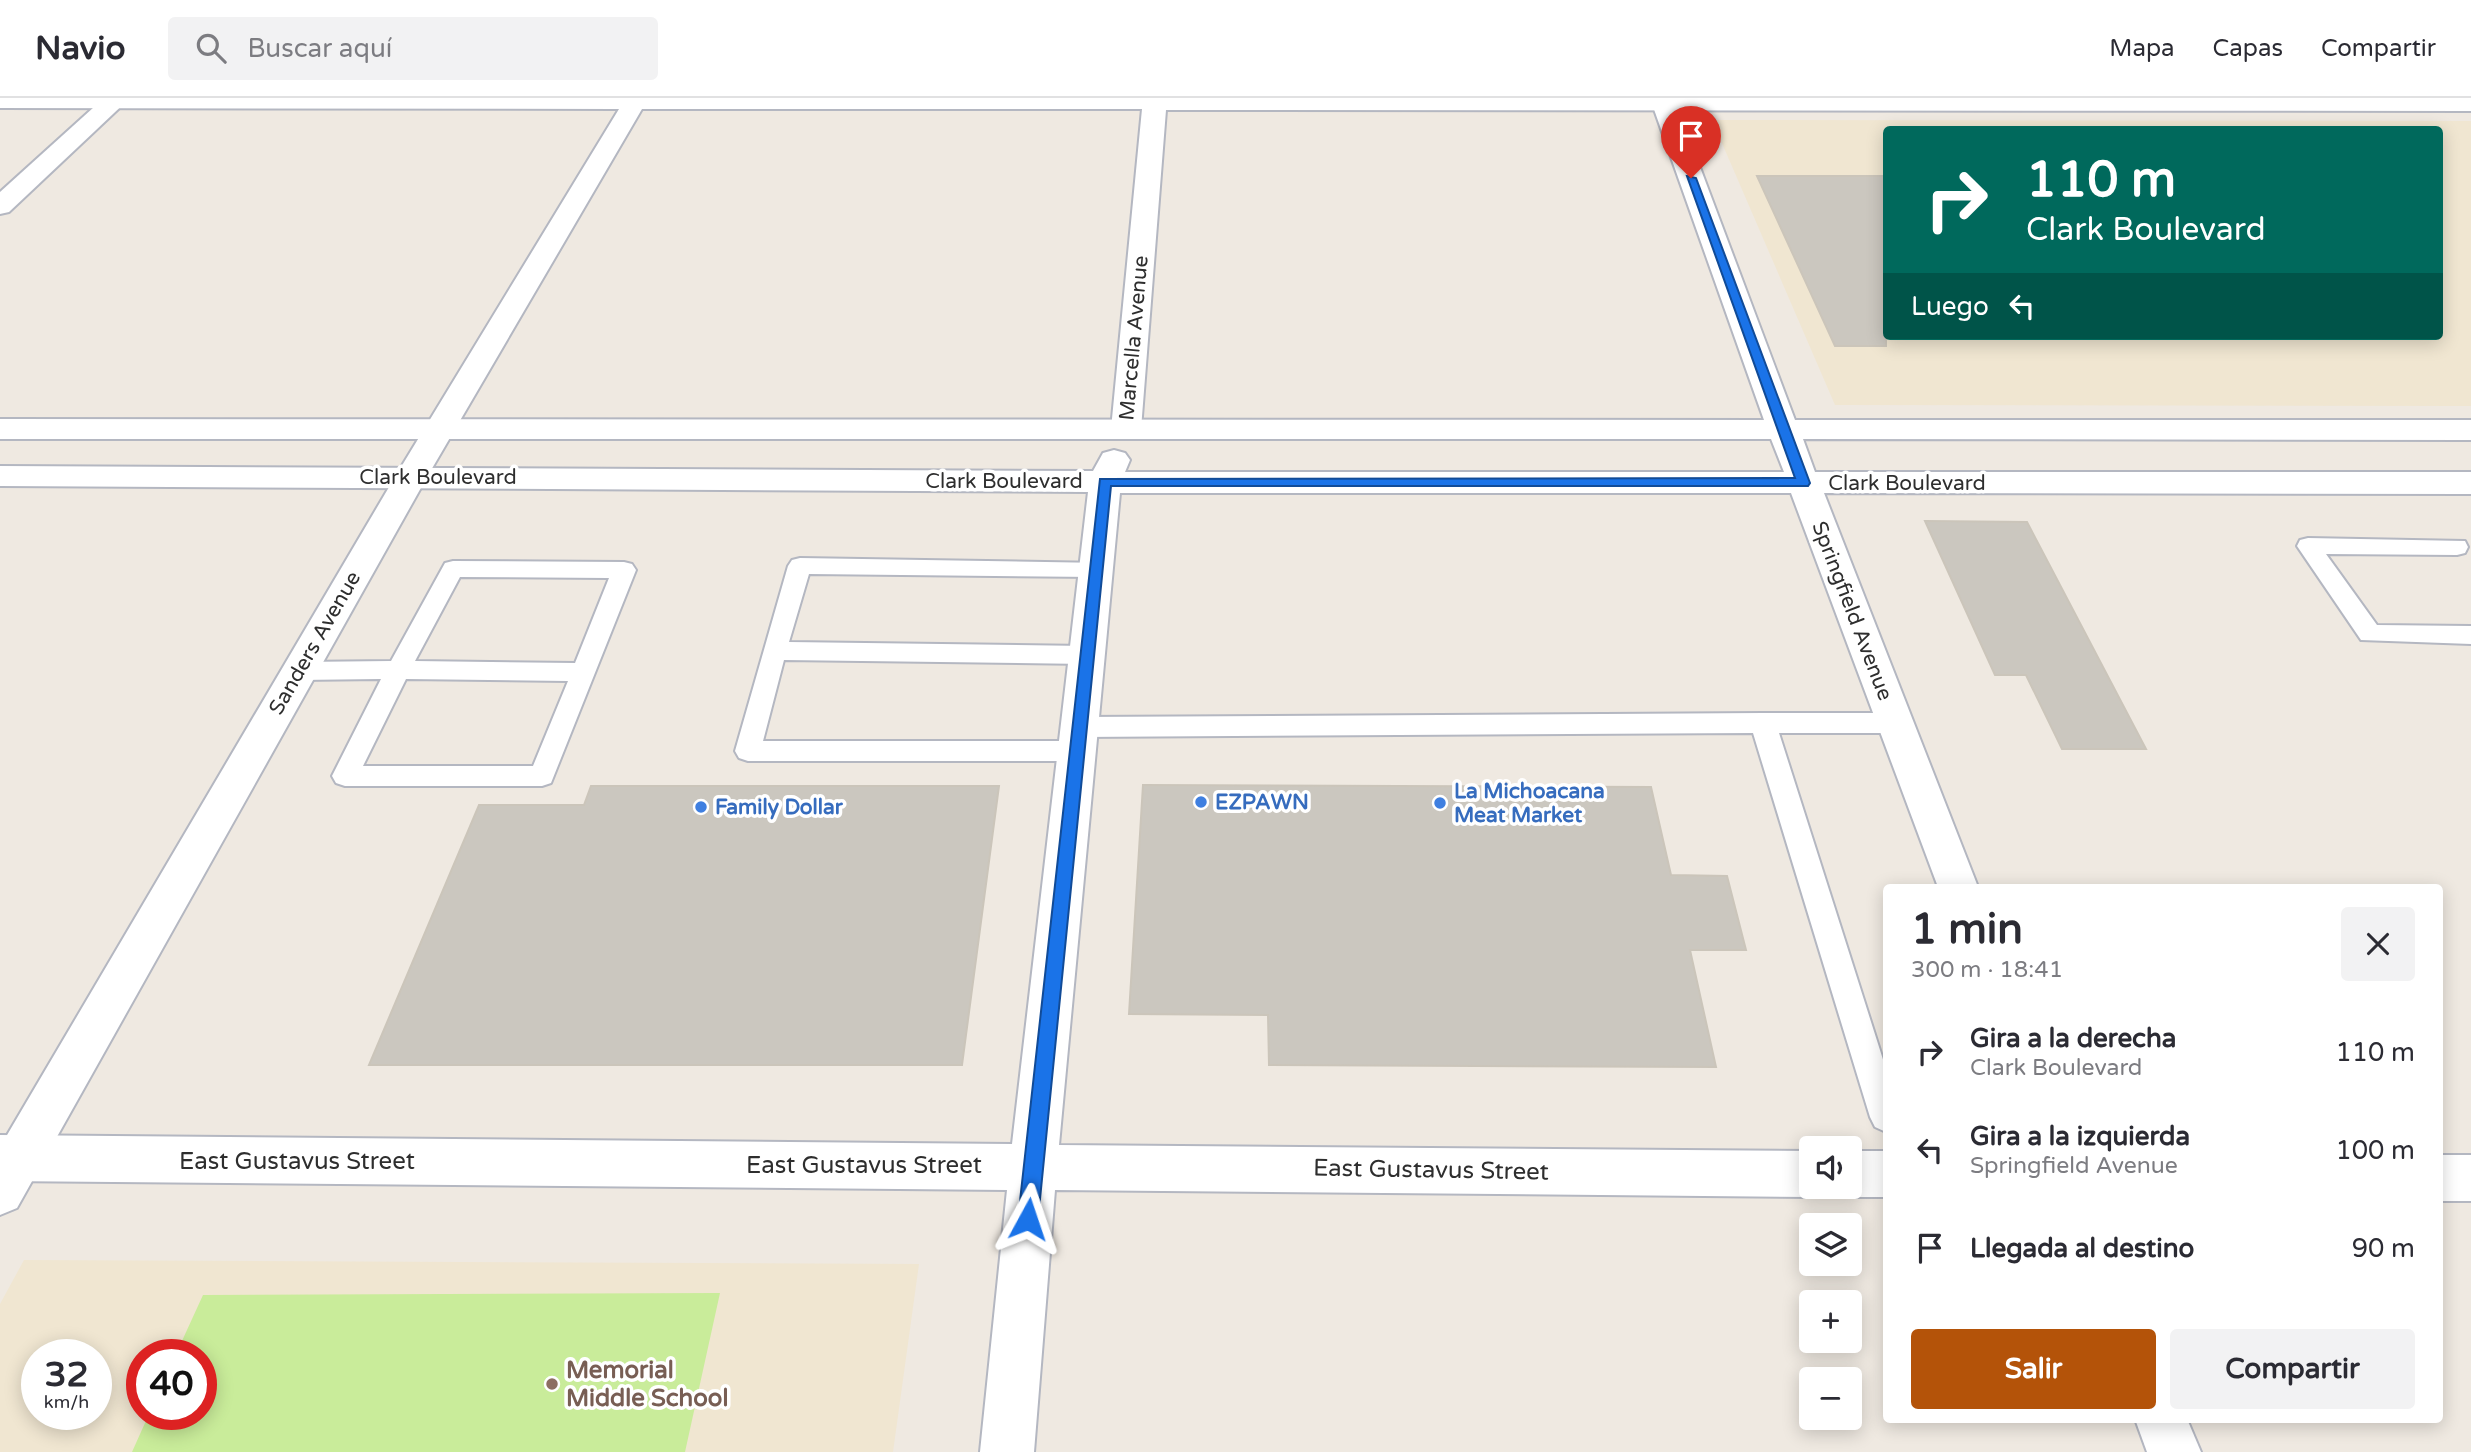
<!DOCTYPE html>
<html lang="es">
<meta charset="utf-8">
<style>
body{margin:0;font-family:"Varela Round",sans-serif;background:#f2f2f3;color:#2b2b33;height:100vh;display:flex;flex-direction:column;font-size:26px;white-space:nowrap}
*{box-sizing:border-box;margin:0}
p{font-size:23px;color:#7c7c81}
.icon{flex:none;width:38px;height:38px;fill:none;stroke:currentColor;stroke-width:2;stroke-linecap:round;stroke-linejoin:round}
.map{position:relative;flex:1;overflow:hidden}
.details{position:absolute;left:1883px;top:786px;width:560px;height:539px;display:flex;flex-direction:column;background:#fff;border-radius:7px;box-shadow:0 4px 18px #0003}
.details>*{flex:none}
.hud{position:absolute;left:1883px;top:28px;width:560px;height:214px;border-radius:7px;box-shadow:0 4px 18px #0003;background:#00695c;color:#fff;overflow:hidden}
.fabs{position:absolute;left:1799px;top:1038px;display:grid;gap:14px}
.fabs a{display:grid;place-items:center;width:63px;height:63px;border-radius:7px;background:#fff;box-shadow:0 4px 18px #0003;font-size:35px}
.speed{position:absolute;left:21px;top:1241px;display:flex;gap:14px;font-size:35px;font-weight:700;text-align:center}
.speed>*{display:grid;place-content:center;width:91px;height:91px;border-radius:50%;background:#fff;box-shadow:0 4px 18px #0003;line-height:1}
.speed small{font-size:18px;font-weight:400}
.speed .limit{border:10px solid #d22;background:#fff;color:#111}
.pin{position:absolute;display:grid;place-items:center;width:60px;height:60px;color:#fff;margin:-72px -30px;border-radius:50% 50% 50% 0;rotate:-45deg;box-shadow:0 0 7px #0007}
.pin .icon{rotate:45deg}
.me{position:absolute;width:77px;margin:-38px;rotate:5deg;stroke-linejoin:round;filter:drop-shadow(0 0 5px #0008)}
.turn{display:flex;align-items:center;gap:24px;height:147px;padding:0 28px;font-size:32px}
.turn .icon{width:91px;height:91px;stroke-width:2.5}
.turn b{display:block;font-size:49px;line-height:60px}
.then{display:flex;align-items:center;height:66px;padding:0 28px;background:#0003;gap:14px;font-size:26px}
.round{display:grid;place-items:center;flex:none;width:74px;height:74px;border-radius:7px;background:#f2f2f3}
.overview{display:flex;align-items:center;justify-content:space-between;height:119px;padding:0 28px}
h1{font-size:42px;font-weight:700;line-height:52px}
.action{display:flex;gap:14px;margin-top:auto;padding:14px 28px}
.action a{flex:1;height:80px;border-radius:7px;background:#b45309;color:#fff;font-size:28px;font-weight:700;line-height:80px;text-align:center}
.action a+a{background:#f2f2f3;color:#2b2b33}
ul{padding:0;list-style:none}
li{display:flex;align-items:center;gap:21px;height:98px;padding:0 28px}
li div{flex:1}
li b{display:block;font-size:26px}
li em{font-style:normal}
header{display:flex;align-items:center;gap:42px;box-sizing:border-box;height:98px;padding:0 35px;background:#fff;border-bottom:2px solid #e1e1e2}
header strong{font-size:33px}
nav{display:flex;gap:38px;margin-inline-start:auto;font-size:24px}
.search{width:490px;height:63px;background:#f2f2f3;display:flex;align-items:center;gap:18px;box-sizing:border-box;padding:0 24px;border-radius:7px;color:#7c7c81;font-size:26px}
.map>svg:first-child{display:block}
</style>
<header>
<strong>Navio</strong>
<div class="search"><svg class="icon" aria-label="search" viewBox="0 0 24 24"><circle cx="10" cy="10" r="6"/><path d="M15 15l6 6"/></svg>Buscar aquí</div>
<nav><a>Mapa</a><a>Capas</a><a>Compartir</a></nav>
</header>
<div class="map">
<svg width="2471" height="1354" viewBox="0 0 2471 1354">
<rect width="100%" height="100%" fill="#efe9e1"/>
<g fill="#f0e6d1" fill-rule="evenodd">
<path d="M1712 22 2471 23V308L1835 307ZM1886 32H2440V238H1886Z"/>
<path d="M24 1162 919 1166 893 1354H0V1206ZM37 1256H96V1316H37ZM142 1256H201V1316H142Z"/>
</g>
<path fill="#c9ec9a" d="M720 1195 685 1354H132L149 1316H201V1256H176L203 1197Z"/>
<g fill="#cbc7bf" stroke="#cbc5ba" stroke-width="2">
<path d="M1757 78H1886V248H1835Z"/>
<path d="M1925 423 2027 424 2146 651H2062L2026 577H1995Z"/>
<path d="M1143 687 1651 689 1671 777 1727 778 1746 852H1690L1716 969 1269 967 1268 917 1129 916Z"/>
<path d="M591 688H999L962 967H369L479 707H584Z"/>
</g>
<g fill="none" stroke-linecap="round" stroke-linejoin="round">
<g stroke="#b4b7c1" stroke-width="4">
<g id="lane">
<path d="M2308 440 2465 443 2468 449 2465 455 2457 457 2326 456 2377 527 2471 528V546L2361 542 2297 448 2300 442Z"/>
<path d="M800 460 1104 465 1108 471 1104 477 1096 479 809 476 789 544 1087 548 1096 551 1099 557 1096 563 1087 566 784 562 763 643H1077L1086 646 1090 653 1086 660 1077 663H748L739 660 735 653 788 468 792 462Z"/>
<path d="M453 463 624 464 632 466 636 472 551 685 542 688H345L336 685 332 678 381 581 299 582 290 579 287 573 290 567 299 564 391 563 445 465ZM460 479 609 480 575 565 415 563ZM406 581 568 583 533 668H363Z"/>
<path d="M1763 615H1895L1904 618 1908 625 1904 632 1895 635H1779L1886 971V1034L1875 1029 1870 1019 1753 635 1080 639 1071 636 1067 629 1071 622 1080 619Z"/>
</g>
</g>
<g stroke="#b4b7c1" stroke-width="4">
<path id="street" d="M0 0H2471V13L1166 12 1141 331 1137 338 1126 341 1115 338 1111 331 1142 11H642L427 379 17 1110 0 1117V1049L395 379 619 11 0 10Z"/>
</g>
<g stroke="#b4b7c1" stroke-width="4">
<g id="secondary">
<path d="M104 0H130L9 114 0 116V94Z"/>
<path d="M1650 0H1674L1795 322H2471V342L1803 341 1815 374H2471V396L1824 395 1978 789H1938L1791 395H1120L1059 1047 1811 1053V1088H1829L1828 1092 1811 1099 1055 1092 1034 1354H980L1007 1092 0 1083V1037L1012 1046 1088 394 0 388V368L1093 373 1103 355 1114 352 1125 355 1130 362 1125 374H1784L1771 341H0V321L1764 322Z"/>
<path d="M1850 1053H1886V1099H1850L1833 1092 1832 1088H1850Z"/>
<rect x="2440" y="1057" width="31" height="46"/>
<path d="M2135 1321H2187L2201 1354H2147Z"/>
</g>
</g>
<use href="#lane" fill="#fff" fill-rule="evenodd"/>
<use href="#street" fill="#fff" fill-rule="evenodd"/>
<use href="#secondary" fill="#fff" fill-rule="evenodd"/>
</g>
<path fill="#1a73e8" stroke="#114b97" stroke-width="2" d="M1687 78 1696 80 1810 385 1808 388H1111L1038 1121 1036 1128 1028 1131 1021 1128 1018 1121 1100 381 1795 380Z"/>
<g fill="#3f7fe0" stroke="#fff" stroke-width="2.5">
<circle cx="1201" cy="704" r="7"/>
<circle cx="1440" cy="705" r="7"/>
<circle cx="701" cy="709" r="7"/>
</g>
<circle fill="#8d6e63" stroke="#fff" stroke-width="2.5" cx="552" cy="1286" r="7"/>
<g text-anchor="middle" dominant-baseline="central" stroke-width="7" stroke-linejoin="round" paint-order="stroke">
<g font-size="21" fill="#2e2e2e" stroke="#fff">
<text transform="translate(1134 240) rotate(-85)">Marcella Avenue</text>
<text x="438" y="379">Clark Boulevard</text>
<text x="1004" y="383">Clark Boulevard</text>
<text x="1907" y="385">Clark Boulevard</text>
<text transform="translate(1852 513) rotate(69)">Springfield Avenue</text>
<text transform="translate(315 545) rotate(-60)">Sanders Avenue</text>
</g>
<g font-size="21" font-weight="bold" fill="#366cbe" stroke="#fff" text-anchor="start">
<text x="1454" y="693">La Michoacana<tspan x="1454" dy="24">Meat Market</tspan></text>
<text x="1215" y="704">EZPAWN</text>
<text x="715" y="709">Family Dollar</text>
</g>
<g font-size="24" fill="#2e2e2e" stroke="#fff">
<text x="297" y="1063">East Gustavus Street</text>
<text x="864" y="1067">East Gustavus Street</text>
<text transform="translate(1431 1072) rotate(1)">East Gustavus Street</text>
</g>
<g font-size="24" font-weight="bold" fill="#785e54" stroke="#fff" text-anchor="start">
<text x="566" y="1272">Memorial<tspan x="566" dy="28">Middle School</tspan></text>
</g>
</g>
</svg>
<div class="fabs">
<a><svg class="icon" aria-label="sound" viewBox="0 0 24 24"><path d="M4 9h4l5-4v14l-5-4H4zM17 9q2 3 0 6"/></svg></a>
<a><svg class="icon" aria-label="layers" viewBox="0 0 24 24"><path d="M12 4l9 5-9 5-9-5zM3 14l9 5 9-5"/></svg></a>
<a>+</a>
<a>−</a>
</div>
<div class="speed"><div>32<small>km/h</small></div><div class="limit">40</div></div>
<div class="pin" style="left:1691px;top:80px;background:#d93025"><svg class="icon" aria-label="arrive" viewBox="0 0 24 24"><path d="M6 21V4h12l-3 4 3 4H6"/></svg></div>
<svg class="me" style="left:1028px;top:1121px" viewBox="-20 -20 40 40"><path d="M0-17L14 15 0 8-14 15z" fill="#1a73e8" stroke="#fff" stroke-width="4"/></svg>
<div class="hud">
<div class="turn"><svg class="icon" aria-label="right" viewBox="0 0 24 24"><path d="M7 20v-9h11M14 6l5 5-5 5"/></svg><div><b>110 m</b>Clark Boulevard</div></div>
<div class="then">Luego<svg class="icon" aria-label="left" viewBox="0 0 24 24"><path d="M17 20v-9H6M10 6l-5 5 5 5"/></svg></div>
</div>
<section class="details">
<div class="overview"><div><h1>1 min</h1><p>300 m · 18:41</p></div><a class="round"><svg class="icon" aria-label="close" viewBox="0 0 24 24"><path d="M6 6l12 12M18 6L6 18"/></svg></a></div>
<ul>
<li><svg class="icon" aria-label="right" viewBox="0 0 24 24"><path d="M7 20v-9h11M14 6l5 5-5 5"/></svg><div><b>Gira a la derecha</b><p>Clark Boulevard</p></div><em>110 m</em></li>
<li><svg class="icon" aria-label="left" viewBox="0 0 24 24"><path d="M17 20v-9H6M10 6l-5 5 5 5"/></svg><div><b>Gira a la izquierda</b><p>Springfield Avenue</p></div><em>100 m</em></li>
<li><svg class="icon" aria-label="arrive" viewBox="0 0 24 24"><path d="M6 21V4h12l-3 4 3 4H6"/></svg><div><b>Llegada al destino</b></div><em>90 m</em></li>
</ul>
<div class="action"><a>Salir</a><a>Compartir</a></div>
</section>
</div>
